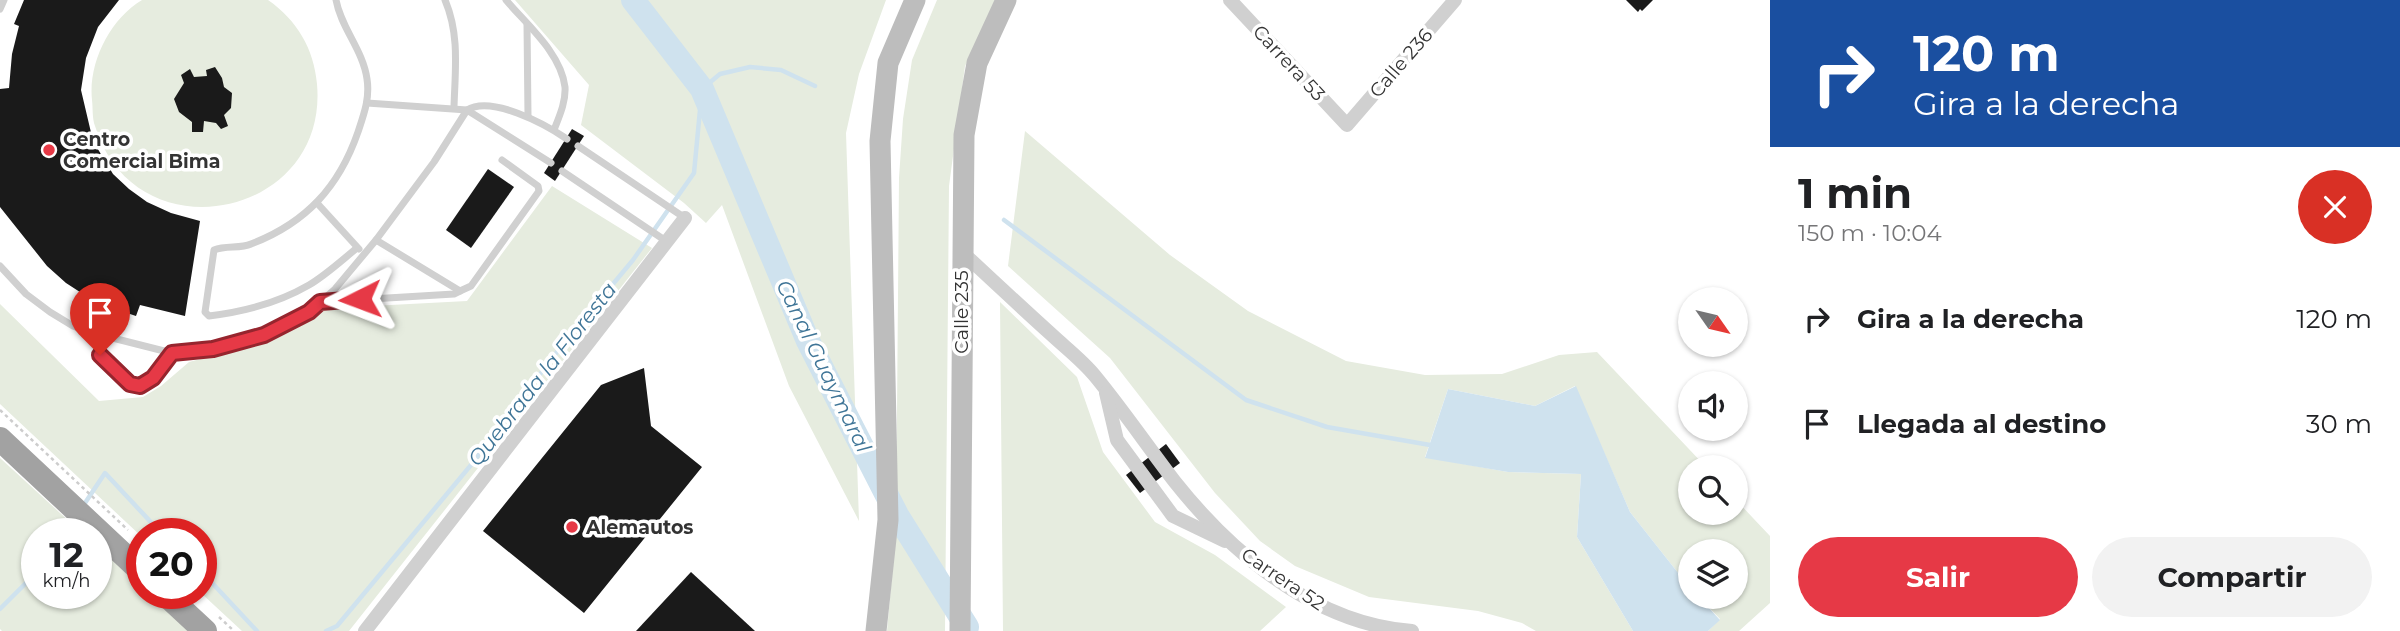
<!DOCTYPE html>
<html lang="es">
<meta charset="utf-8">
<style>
body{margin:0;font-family:Montserrat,sans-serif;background:#f2f2f2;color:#202124;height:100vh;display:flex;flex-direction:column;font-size:26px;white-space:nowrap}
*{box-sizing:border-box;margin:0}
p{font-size:23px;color:#757577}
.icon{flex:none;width:38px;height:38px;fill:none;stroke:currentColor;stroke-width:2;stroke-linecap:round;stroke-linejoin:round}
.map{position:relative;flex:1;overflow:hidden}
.drawer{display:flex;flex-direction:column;background:#fff;width:630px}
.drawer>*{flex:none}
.banner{background:#1a4fa0;color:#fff;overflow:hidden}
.needle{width:46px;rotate:124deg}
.controls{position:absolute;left:1678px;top:287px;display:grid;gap:14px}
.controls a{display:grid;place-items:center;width:70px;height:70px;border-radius:50%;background:#fff;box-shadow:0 2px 5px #0004;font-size:35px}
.speed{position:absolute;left:21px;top:518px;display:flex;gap:14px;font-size:35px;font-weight:700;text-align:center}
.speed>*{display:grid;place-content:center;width:91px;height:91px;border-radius:50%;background:#fff;box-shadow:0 2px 5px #0004;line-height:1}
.speed small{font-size:18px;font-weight:400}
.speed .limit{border:10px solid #d22;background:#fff;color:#111}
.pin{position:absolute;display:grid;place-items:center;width:60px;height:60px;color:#fff;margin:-72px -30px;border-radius:50% 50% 50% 0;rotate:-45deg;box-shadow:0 0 7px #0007}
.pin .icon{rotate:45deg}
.me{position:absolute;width:77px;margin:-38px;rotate:267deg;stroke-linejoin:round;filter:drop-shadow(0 0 5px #0008)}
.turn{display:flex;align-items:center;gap:24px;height:147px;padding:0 28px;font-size:32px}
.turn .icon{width:91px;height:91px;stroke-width:2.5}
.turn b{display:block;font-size:49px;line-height:60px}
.round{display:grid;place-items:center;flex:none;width:74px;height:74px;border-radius:37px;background:#f2f2f2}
.summary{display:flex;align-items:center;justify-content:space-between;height:119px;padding:0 28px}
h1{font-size:42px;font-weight:700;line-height:52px}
.cta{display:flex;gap:14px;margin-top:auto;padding:14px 28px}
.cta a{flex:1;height:80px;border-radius:42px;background:#e63946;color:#fff;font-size:28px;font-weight:700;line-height:80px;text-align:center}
.cta a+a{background:#f2f2f2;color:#202124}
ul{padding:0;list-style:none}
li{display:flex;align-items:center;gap:21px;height:105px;padding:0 28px}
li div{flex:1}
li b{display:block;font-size:26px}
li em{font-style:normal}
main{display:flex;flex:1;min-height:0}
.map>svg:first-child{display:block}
</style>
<main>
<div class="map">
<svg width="1770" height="631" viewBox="0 0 1770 631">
<rect width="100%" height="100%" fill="#fff"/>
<g fill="#e6ecdf">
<path d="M142 0H268C297 20 314 49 317 84 329 219 135 257 95 126 92 118 93 108 92 100 88 63 110 19 142 0Z"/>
<path d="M515 0H886L859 74 846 133 859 521 789 386 722 205 706 223 684 203 581 125 589 85Z"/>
<path d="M937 0H999L965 66 949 186 945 631H887L896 530 899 178 903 119 912 60Z"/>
<path d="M1025 131 1170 255 1248 311 1346 361 1425 375 1502 374 1559 355 1597 352 1706 467H1690V513H1736V500L1770 536V603L1739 631H1708L1720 619 1699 597H1736V551H1690V588L1630 512 1575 386 1535 406 1448 389 1425 457 1508 472 1581 474 1577 537 1633 631H1536L1522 623 1478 611 1369 597 1295 566 1260 541 1215 493 1110 358 1008 266Z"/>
<path d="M552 186 652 248 349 631H242L201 593V534H142V537L0 404V304L99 401 143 397 161 386 189 362 250 346 317 312 333 308 467 301Z"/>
<path d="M1000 302 1077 377 1103 452 1155 522 1215 555 1286 607 1260 631H1003Z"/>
<path d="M0 458 83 534H37V593H96V545L142 587V593H149L191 631H2L0 629Z"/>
</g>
<path fill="#cfe2ee" d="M1576 386 1630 512 1690 588V597H1699L1720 620 1708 631H1633L1577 537 1581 474 1508 472 1425 458 1448 389 1535 406Z"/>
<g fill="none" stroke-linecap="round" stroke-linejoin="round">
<g stroke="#cfe2ee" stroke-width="4.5">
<path d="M1004 220 1246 400 1327 427 1430 445"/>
<path d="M83 506 105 473 162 534"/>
<path d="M66 534 75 520"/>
<path d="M201 571 257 631"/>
<path d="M0 609 37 572"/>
<path d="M326 631 337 626 471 465 563 344 633 260 694 173 702 89 720 74 750 67 781 70 815 86"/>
</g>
<path stroke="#cfe2ee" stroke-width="24" d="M633 0 702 89 808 341 897 515 967 627"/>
</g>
<g fill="#1a1a1a">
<path d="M24 0H119L98 27 86 58 81 90 93 141 113 174 129 189 147 202 171 213 200 221 185 316 140 305 136 316 106 306 83 294 66 283 47 266 0 207V89L9 88 12 54 19 26 14 24Z"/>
<path d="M1626 0H1653L1642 11 1640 9 1638 12Z"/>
<path d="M215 67 222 78 224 87 232 93 231 108 224 115 228 126 221 129 216 123 204 121 203 132H192V122L179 112 174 99 184 83 181 75 190 69 194 77 207 76 206 70Z"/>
<path d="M572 129 584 136 555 181 544 173Z"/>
<path d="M488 169 514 187 471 248 446 230Z"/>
<path d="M644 368 651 426 702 467 584 613 483 531 601 385Z"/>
<path d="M1166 444 1180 463 1140 493 1126 475Z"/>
<path d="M691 572 755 631H636Z"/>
</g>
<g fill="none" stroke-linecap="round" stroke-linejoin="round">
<g stroke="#cdcdcd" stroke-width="2.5" stroke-dasharray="3.5 3.5" stroke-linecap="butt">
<path d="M0 410 128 530"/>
<path d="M219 617 234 631"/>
</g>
<g stroke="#d0d0d0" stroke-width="7">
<path d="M336 0C341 28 363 50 367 79 370 98 364 114 358 132 339 187 306 223 251 244 240 249 226 245 214 250L205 312 209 316C243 312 278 303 309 285 326 275 342 260 357 248"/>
<path d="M445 0C460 35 455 71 454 107"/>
<path d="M506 0C527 25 561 53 565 87 566 102 559 117 554 130"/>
<path d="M0 9 4 0"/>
<path d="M527 24 528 116"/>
<path d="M367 103 467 110 551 163"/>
<path d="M578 146 685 218"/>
<path d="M562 171 666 241"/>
<path d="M317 203 359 249"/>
<path d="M376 240 460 291 471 286 539 191 538 186 502 160"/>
<path d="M0 266 26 294 50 312 73 326 93 333 172 353 213 349 264 335 309 312 335 289 376 240 434 162 467 110C491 95 545 124 567 139"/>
<path d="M321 302 454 294 460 291"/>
<path d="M93 333 100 355 113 369 135 386C153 384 161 365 172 353"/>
</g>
<g stroke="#d0d0d0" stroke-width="14">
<path d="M1230 0 1347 125 1455 0"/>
<path d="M962 252C992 280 1022 308 1052 335 1066 348 1083 361 1095 376 1123 410 1148 447 1175 482 1233 555 1316 624 1412 631"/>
<path d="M1106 393 1117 440 1173 516 1225 541"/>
<path d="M365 631 685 218"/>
</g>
<g stroke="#bdbdbd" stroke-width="21">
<path d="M876 631 888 520 880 141 888 63 915 0"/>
<path d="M960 631 964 135 977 63 1006 0"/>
</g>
<g stroke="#a2a2a2" stroke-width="24">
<path d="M0 439 142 572"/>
<path d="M164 593 205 631"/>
</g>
</g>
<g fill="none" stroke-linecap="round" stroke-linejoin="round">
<g stroke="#96252e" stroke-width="18">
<path id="route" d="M100 355 130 384 140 386 153 378 172 353 213 349 264 335 309 312 320 302 360 299"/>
</g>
<use href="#route" stroke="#e63946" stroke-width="12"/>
</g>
<g fill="#e63946" stroke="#fff" stroke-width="2.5">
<circle cx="49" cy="150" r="7"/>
<circle cx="572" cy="527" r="7"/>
</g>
<g text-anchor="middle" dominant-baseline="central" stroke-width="7" stroke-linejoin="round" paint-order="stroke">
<g font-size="19" fill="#333" stroke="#fff">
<text transform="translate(1289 63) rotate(47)">Carrera 53</text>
<text transform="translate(1401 63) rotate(-49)">Calle 236</text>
<text transform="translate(961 312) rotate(-90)">Calle 235</text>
<text transform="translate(1283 579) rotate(34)">Carrera 52</text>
</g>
<g font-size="19" font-weight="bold" fill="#333" stroke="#fff" text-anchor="start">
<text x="63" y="139">Centro<tspan x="63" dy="22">Comercial Bima</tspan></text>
<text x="586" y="527">Alemautos</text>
</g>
<g font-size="21" font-style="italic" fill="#3f7597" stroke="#fff">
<text transform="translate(824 366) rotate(64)">Canal Guaymaral</text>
<text transform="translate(542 374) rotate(-52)">Quebrada la Floresta</text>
</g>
</g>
</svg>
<div class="controls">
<a><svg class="needle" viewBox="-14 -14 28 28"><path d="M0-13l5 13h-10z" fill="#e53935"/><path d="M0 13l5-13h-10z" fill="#757577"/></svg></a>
<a><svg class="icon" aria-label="sound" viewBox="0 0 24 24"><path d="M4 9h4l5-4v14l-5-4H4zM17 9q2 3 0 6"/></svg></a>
<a><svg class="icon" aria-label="search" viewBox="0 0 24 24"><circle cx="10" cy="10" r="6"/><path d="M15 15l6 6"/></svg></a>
<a><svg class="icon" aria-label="layers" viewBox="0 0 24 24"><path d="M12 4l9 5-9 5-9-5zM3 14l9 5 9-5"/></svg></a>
</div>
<div class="speed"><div>12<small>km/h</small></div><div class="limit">20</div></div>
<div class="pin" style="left:100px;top:355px;background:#d93025"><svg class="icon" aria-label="arrive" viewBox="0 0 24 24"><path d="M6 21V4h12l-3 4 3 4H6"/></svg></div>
<svg class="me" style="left:360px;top:299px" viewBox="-20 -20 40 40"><path d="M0-17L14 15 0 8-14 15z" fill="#e63946" stroke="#fff" stroke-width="4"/></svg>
</div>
<section class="drawer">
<div class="banner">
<div class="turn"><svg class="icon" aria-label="right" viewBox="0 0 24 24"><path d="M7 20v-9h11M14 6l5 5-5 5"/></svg><div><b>120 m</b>Gira a la derecha</div></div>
</div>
<div class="summary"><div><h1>1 min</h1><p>150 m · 10:04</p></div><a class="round" style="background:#d93025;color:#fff"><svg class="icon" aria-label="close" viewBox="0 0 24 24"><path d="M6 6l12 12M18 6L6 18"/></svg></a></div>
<ul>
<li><svg class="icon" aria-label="right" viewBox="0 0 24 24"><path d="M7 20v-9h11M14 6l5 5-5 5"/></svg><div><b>Gira a la derecha</b></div><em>120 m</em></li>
<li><svg class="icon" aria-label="arrive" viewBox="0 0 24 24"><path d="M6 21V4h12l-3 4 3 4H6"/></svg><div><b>Llegada al destino</b></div><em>30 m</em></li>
</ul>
<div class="cta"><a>Salir</a><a>Compartir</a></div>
</section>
</main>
